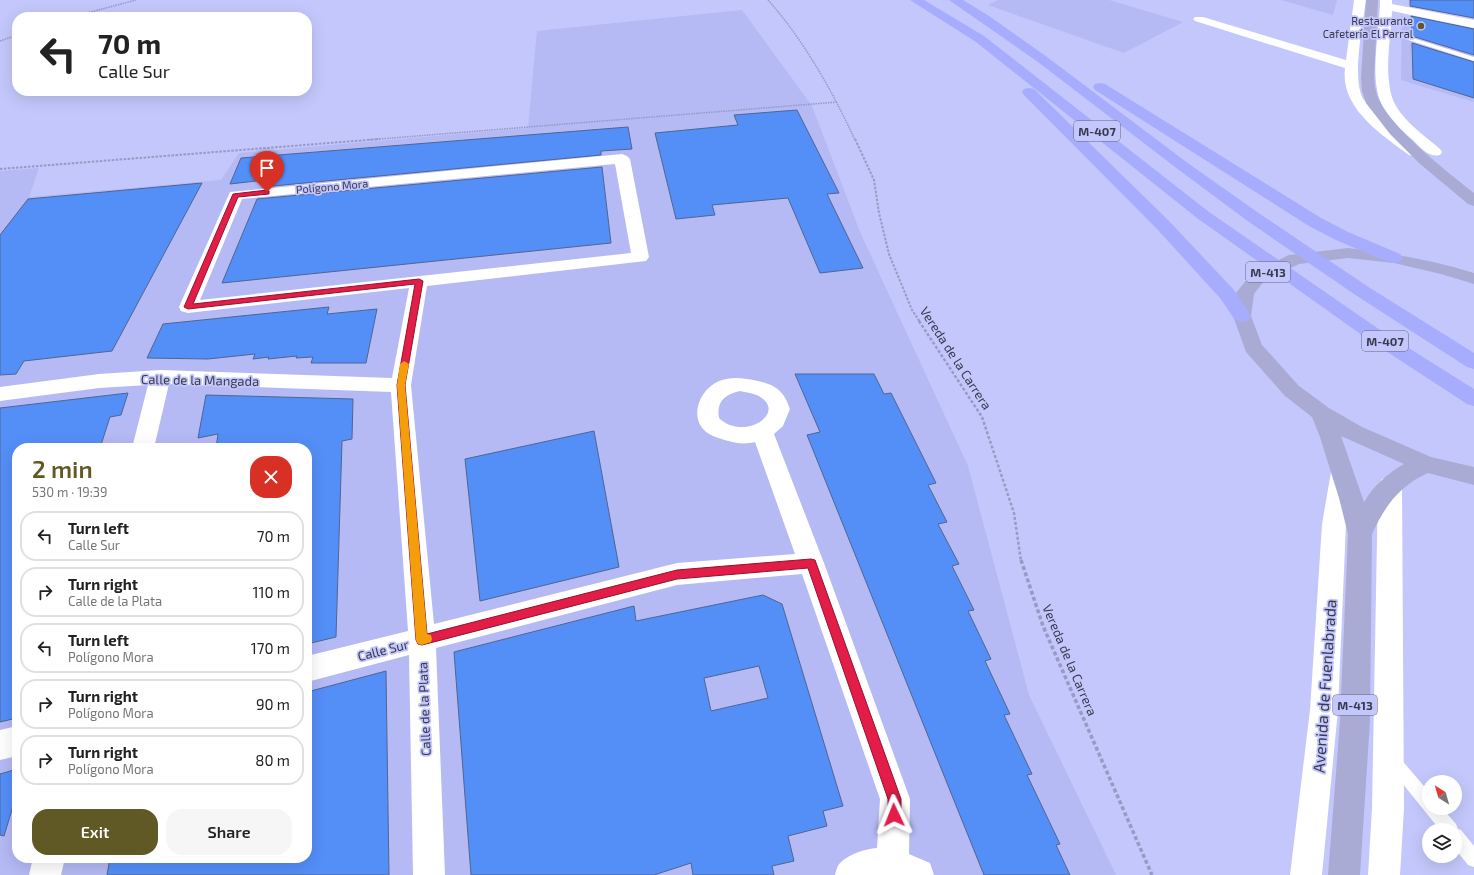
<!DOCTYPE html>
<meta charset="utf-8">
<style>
body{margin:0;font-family:"Exo 2",sans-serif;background:#f6f6f6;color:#222;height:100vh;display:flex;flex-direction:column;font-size:15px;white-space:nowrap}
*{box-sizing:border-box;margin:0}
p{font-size:13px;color:#767676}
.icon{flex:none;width:22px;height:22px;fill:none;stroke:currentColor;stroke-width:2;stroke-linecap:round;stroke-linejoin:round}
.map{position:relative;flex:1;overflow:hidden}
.drawer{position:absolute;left:12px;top:443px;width:300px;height:420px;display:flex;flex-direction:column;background:#fff;border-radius:16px;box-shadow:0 4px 16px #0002}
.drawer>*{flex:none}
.guide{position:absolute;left:12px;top:12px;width:300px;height:84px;border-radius:16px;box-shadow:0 4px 16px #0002;background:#fff;color:#222;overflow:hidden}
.needle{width:26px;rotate:323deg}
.buttons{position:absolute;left:1422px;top:775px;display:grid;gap:8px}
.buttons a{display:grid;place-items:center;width:40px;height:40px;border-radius:50%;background:#fff;box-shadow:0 4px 16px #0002;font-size:20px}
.pin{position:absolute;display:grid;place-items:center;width:34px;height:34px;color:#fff;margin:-41px -17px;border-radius:50% 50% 50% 0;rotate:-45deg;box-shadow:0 0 4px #0007}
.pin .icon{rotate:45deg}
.me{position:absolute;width:44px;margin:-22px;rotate:358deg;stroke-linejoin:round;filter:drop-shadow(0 0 3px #0008)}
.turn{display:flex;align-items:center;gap:14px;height:84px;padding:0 20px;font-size:18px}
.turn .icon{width:52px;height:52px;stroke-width:2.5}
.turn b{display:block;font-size:28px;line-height:34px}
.round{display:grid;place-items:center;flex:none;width:42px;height:42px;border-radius:16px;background:#f6f6f6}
.headline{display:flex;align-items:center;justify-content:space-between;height:68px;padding:0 20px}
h1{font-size:24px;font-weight:600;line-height:30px;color:#605925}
.cta{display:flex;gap:8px;margin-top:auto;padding:8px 20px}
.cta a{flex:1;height:46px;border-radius:16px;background:#605925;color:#fff;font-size:16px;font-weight:600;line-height:46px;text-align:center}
.cta a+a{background:#f6f6f6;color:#222}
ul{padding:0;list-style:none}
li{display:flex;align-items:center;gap:12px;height:50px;margin:0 8px 6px;padding:0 12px;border:2px solid #e0e0e0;border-radius:16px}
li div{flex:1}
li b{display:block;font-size:15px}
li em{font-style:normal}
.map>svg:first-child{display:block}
</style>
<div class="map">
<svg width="1474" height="875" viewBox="0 0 1474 875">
<rect width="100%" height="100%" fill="#c3c7fb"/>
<g fill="#b5b9f4" fill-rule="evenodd">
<path d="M998 0H1109L1183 22 1124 53 988 5Z"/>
<path d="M1281 0H1337L1333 15Z"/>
<path d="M742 10 812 106 860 232 968 466 1029 695 1116 875H0V171L39 168 29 197 221 180 239 153 528 128 537 31ZM17 448H307V858H17Z"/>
<path d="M1402 16 1454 24 1474 29V102L1401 80Z"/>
</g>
<g fill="#548ef7" stroke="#4f6690" fill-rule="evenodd">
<path d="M1410 0H1474V18L1410 6Z"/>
<path d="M1411 16 1474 29V55L1412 36Z"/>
<path d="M1412 43 1474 62V98L1413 79Z"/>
<path d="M797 110 839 193 827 194 863 268 820 273 788 198 712 205 715 215 676 219 655 133 738 125 734 115Z"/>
<path d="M628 127 632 149 601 151V155L262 187 265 180 230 184 241 158Z"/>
<path d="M602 167 611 243 222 283 257 199Z"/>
<path d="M202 183 112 351 24 361 16 374 0 375V235L28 199Z"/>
<path d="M329 307 327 314 377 309 366 363H311L313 357 296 358 297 356 268 359 269 357 253 359 255 354 208 359 147 358 163 324Z"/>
<path d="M795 374H874L884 394 891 393 936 483 928 485 947 522 938 524 959 564 952 566 974 610 968 611 991 659 985 661 1010 714 1004 715 1032 774 1027 775 1060 844 1056 845 1070 875H984L807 435 820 432Z"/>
<path d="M128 393 121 415 110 417 100 448H17V718L0 722V408Z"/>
<path d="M206 395 353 399 352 439 342 441 336 637 307 644V448H216L218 434 198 438Z"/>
<path d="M594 431 619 567 480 601 465 459Z"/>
<path d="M763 595 782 604 843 806 823 811 827 826 788 836 794 861 772 866 774 875H693L691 863 654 875H471L454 652 634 606 636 621ZM759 666 768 698 711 711 704 678Z"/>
<path d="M386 671 389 875H107L110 858H307V692Z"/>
<path d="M17 769V793L4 836 0 835V774Z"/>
</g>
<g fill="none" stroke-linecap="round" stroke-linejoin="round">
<g stroke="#979ac4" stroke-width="1.5" stroke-dasharray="1.5 1" stroke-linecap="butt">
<path d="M768 0C803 39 833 92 855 140"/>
<path d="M72 17 136 0"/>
<path d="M0 41 17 35"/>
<path d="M367 140 838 102"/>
</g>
<g stroke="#979ac4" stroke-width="2" stroke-dasharray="2.5 1.5" stroke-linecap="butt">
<path d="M855 139 874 180 879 213 889 254 912 310 920 322"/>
<path d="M0 169 380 139"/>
</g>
<path stroke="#979ac4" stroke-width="2.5" stroke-dasharray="3 2" stroke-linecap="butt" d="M919 321 982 417 1014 513 1021 561"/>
<path stroke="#979ac4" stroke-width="3.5" stroke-dasharray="4 2.5" stroke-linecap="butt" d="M1021 560 1043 626 1152 875"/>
<g fill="#fff" fill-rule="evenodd">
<path d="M1383 30H1387L1474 57V61L1383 32Z"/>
<path d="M1395 755 1400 758 1429 792V808H1442L1456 824 1458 829 1461 830 1474 846V867L1468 865 1455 849V830H1440L1390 768 1387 763 1390 758Z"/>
</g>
<g fill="#fff" fill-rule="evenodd">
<path d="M1354 0H1366C1363 23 1351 82 1364 100 1377 120 1401 135 1419 149L1421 152 1419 155 1414 156 1409 155C1381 134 1340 108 1345 68L1195 21 1193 19 1195 17H1203L1346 60Z"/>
<path d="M1380 0H1392V4L1474 20V28L1392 11C1391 37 1382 82 1396 106 1406 123 1425 136 1440 149L1442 152 1440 155C1429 158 1421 148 1413 140 1401 130 1387 118 1381 103 1369 75 1380 31 1380 0Z"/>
<path d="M622 154 627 156 630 159 649 257 646 261 427 286 411 385 434 624 677 563 795 554 755 442C740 446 727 441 713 436 687 425 696 391 719 381 732 376 744 378 758 381 776 385 784 391 790 409L783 426 774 434 824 563 910 799 909 854 930 863 934 875H835C836 871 837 866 840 863 849 854 865 849 877 848L880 799 802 574 677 585 436 648 445 875H413L409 655 307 682V656L408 631 391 392 169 384 154 448H132L148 385 99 388 0 401V387L99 374 160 370 392 378 409 288 188 313 181 311 179 307 230 192ZM615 164 631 253 200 300 242 199ZM740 391C749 393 760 394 766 402 779 419 740 439 719 418 716 402 725 394 740 391Z"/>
<path d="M1342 463 1350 466 1353 472 1346 524 1338 710 1322 875H1290L1310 710 1322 524 1331 472 1334 466Z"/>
<path d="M1390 476 1398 479 1402 485 1404 808 1400 875H1368L1372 808 1378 485 1382 479Z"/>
<path d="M17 726V756L0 760V730Z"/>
<path d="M33 858H65L61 875H29Z"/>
</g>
<g fill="#a9abd5" fill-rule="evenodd">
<path d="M1366 0H1378C1377 19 1376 39 1375 58 1375 69 1373 80 1376 91 1383 123 1448 172 1474 193V206L1468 204 1419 163 1390 134 1366 103 1362 91 1361 78Z"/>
<path d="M1348 248C1392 253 1432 260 1474 273V284L1441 274 1394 263 1348 258 1299 264 1264 281 1254 294 1251 316 1262 345 1299 386 1329 408 1362 427 1431 457 1474 467V485L1428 473C1399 486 1385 506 1372 534L1370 721 1360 875H1328L1340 721 1348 534 1339 498 1320 437 1312 417 1285 396 1246 352 1233 316 1236 293 1252 273 1289 255ZM1341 436 1404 464C1387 474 1374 485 1364 502Z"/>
</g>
<g fill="#a8acfc" fill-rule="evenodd">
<path d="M910 0H924L984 36 1209 212 1383 332 1474 389V406L1467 404 1369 340 1197 218 976 42Z"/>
<path d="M949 0H963L989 16 1047 57 1189 164 1260 214 1370 288 1474 353V369L1467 367 1357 296 1249 222 1179 170 1038 62Z"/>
<path d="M1100 83 1105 84 1321 218 1348 232 1400 254 1403 258 1400 262 1394 263 1388 262 1336 240 1309 226 1095 90 1093 87 1095 84Z"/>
<path d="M1029 88 1034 89 1169 221 1234 290 1251 316 1249 320 1242 322 1235 320 1220 298 1157 229 1024 95 1022 92 1024 89Z"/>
</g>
</g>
<path fill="#e11d48" stroke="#92132f" d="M267 190 269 191V194L238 197 193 304 419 279 423 281 405 385 427 634 677 570 811 559 815 560 901 799V815L899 820 894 822 890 820 888 815V799L808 568 677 579 422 645 418 644 416 640 397 385 415 284 188 309 184 307 233 194Z"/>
<path fill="#f59e0b" d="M404 361 409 364 405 385 427 634 431 635 432 639 431 642 422 645 418 644 416 640 397 385 400 364Z"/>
<circle fill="#605925" stroke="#c3c7fb" stroke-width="1.5" cx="1421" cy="26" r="4"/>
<g text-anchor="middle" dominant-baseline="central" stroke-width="3.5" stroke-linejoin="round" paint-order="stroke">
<g font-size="11" fill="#38394e" stroke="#c3c7fb" text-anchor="end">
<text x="1413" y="20">Restaurante<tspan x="1413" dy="13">Cafetería El Parral</tspan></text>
</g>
<g font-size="11" fill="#38394e" stroke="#c3c7fb">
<text transform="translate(332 186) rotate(-5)">Polígono Mora</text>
</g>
<g fill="#c3c7fb" stroke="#626482" stroke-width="1">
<rect x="1074" y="121" width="46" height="20" rx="3"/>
<rect x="1246" y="262" width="44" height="20" rx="3"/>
<rect x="1362" y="331" width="46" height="20" rx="3"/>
<rect x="1333" y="695" width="44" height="20" rx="3"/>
</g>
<g font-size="12" font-weight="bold" fill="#38394e">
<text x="1097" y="131">M-407</text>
<text x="1268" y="272">M-413</text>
<text x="1385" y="341">M-407</text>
<text x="1355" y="705">M-413</text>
</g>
<g font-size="13" fill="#38394e" stroke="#c3c7fb">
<text transform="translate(956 358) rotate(57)">Vereda de la Carrera</text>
<text transform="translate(200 380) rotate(1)">Calle de la Mangada</text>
<text transform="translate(383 650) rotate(-14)">Calle Sur</text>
<text transform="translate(1070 660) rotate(67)">Vereda de la Carrera</text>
<text transform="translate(424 709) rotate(-92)">Calle de la Plata</text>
</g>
<g font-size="16" fill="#38394e" stroke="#c3c7fb">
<text transform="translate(1324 686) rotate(-86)">Avenida de Fuenlabrada</text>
</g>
</g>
</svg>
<div class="buttons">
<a><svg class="needle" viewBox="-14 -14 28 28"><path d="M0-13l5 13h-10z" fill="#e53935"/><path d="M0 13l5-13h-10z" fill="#767676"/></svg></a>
<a><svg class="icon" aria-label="layers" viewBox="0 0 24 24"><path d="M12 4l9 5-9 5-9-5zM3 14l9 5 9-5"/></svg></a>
</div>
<div class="pin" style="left:267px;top:192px;background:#d93025"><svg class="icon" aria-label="arrive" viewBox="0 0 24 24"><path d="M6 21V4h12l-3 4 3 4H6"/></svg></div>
<svg class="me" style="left:894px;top:815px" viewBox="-20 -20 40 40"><path d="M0-17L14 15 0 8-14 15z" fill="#e11d48" stroke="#fff" stroke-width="4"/></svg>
<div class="guide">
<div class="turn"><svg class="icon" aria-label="left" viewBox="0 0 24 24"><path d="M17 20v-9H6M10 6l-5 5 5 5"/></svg><div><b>70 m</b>Calle Sur</div></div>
</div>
<section class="drawer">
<div class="headline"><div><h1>2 min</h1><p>530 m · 19:39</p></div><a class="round" style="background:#d93025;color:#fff"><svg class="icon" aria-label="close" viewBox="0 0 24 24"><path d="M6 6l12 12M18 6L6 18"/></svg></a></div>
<ul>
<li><svg class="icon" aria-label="left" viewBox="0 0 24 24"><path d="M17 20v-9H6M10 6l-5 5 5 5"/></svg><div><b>Turn left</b><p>Calle Sur</p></div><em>70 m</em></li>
<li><svg class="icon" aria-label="right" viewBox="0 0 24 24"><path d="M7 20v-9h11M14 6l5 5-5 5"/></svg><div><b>Turn right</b><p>Calle de la Plata</p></div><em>110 m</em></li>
<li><svg class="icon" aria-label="left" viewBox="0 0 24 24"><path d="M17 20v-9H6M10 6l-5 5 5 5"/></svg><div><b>Turn left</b><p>Polígono Mora</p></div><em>170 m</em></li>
<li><svg class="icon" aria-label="right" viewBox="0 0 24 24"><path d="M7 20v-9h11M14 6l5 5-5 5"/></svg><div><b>Turn right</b><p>Polígono Mora</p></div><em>90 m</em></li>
<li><svg class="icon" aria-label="right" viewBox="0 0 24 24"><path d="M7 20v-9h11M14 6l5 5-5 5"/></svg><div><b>Turn right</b><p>Polígono Mora</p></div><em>80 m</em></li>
</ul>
<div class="cta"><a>Exit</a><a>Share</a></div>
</section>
</div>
